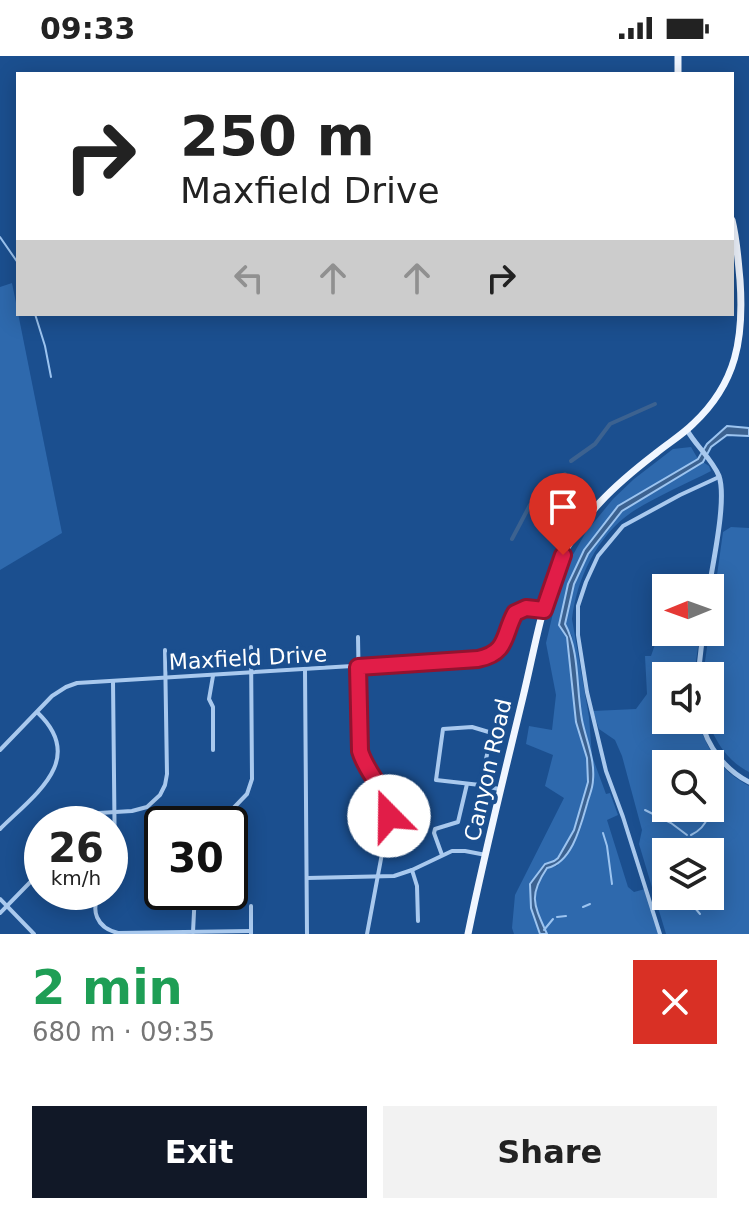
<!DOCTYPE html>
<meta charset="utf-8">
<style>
body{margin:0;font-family:"DejaVu Sans",sans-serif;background:#f2f2f2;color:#222;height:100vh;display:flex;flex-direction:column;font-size:30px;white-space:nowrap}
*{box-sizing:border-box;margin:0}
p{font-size:26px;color:#767676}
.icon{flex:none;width:44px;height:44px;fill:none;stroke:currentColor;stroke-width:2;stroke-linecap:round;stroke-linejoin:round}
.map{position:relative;height:878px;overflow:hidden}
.sheet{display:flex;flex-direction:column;background:#fff;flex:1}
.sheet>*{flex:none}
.banner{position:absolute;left:16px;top:16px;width:718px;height:244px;border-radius:0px;box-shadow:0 4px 20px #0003;background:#fff;color:#222;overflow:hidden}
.needle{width:52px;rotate:269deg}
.controls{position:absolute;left:652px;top:518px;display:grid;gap:16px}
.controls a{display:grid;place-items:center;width:72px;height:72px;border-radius:0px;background:#fff;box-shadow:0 4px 20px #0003;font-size:40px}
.speed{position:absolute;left:24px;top:750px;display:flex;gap:16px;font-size:40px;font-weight:700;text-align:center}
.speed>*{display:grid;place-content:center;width:104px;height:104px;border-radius:50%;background:#fff;box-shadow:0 4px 20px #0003;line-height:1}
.speed small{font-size:20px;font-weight:400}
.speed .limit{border:4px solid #111;border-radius:12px;background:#fff;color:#111}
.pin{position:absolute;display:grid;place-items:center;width:68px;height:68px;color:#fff;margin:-82px -34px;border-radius:50% 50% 50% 0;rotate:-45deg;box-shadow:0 0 8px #0007}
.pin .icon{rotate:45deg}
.me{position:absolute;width:88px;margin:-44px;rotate:338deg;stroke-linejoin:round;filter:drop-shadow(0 0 6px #0008)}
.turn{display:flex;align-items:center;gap:28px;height:168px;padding:0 32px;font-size:36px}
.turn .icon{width:104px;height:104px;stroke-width:2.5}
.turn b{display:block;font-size:56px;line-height:68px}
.lanes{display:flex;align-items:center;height:76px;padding:0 32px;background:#0003;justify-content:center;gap:40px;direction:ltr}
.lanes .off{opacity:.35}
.round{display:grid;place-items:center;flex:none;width:84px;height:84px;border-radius:0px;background:#f2f2f2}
.head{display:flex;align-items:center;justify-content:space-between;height:136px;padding:0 32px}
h1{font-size:48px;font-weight:600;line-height:60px;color:#1e9e55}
.primary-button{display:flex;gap:16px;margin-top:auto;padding:16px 32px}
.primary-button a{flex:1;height:92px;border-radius:0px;background:#111827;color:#fff;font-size:32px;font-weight:600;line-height:92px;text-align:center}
.primary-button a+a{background:#f2f2f2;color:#222}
.status{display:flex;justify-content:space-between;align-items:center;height:56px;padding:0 40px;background:#fff;direction:ltr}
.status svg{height:22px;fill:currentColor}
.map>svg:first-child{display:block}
</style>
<div class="status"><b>09:33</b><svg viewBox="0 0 49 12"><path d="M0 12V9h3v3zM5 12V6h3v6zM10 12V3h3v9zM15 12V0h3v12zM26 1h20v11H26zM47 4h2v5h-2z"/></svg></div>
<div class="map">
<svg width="749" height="878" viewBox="0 0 749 878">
<rect width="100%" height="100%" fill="#1b4f8f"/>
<g fill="#2e69ad" fill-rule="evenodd">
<path d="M12 227 62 477 0 514V231Z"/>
<path d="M691 391 698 403 618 450 584 494 559 569 567 581 576 666 587 702 588 726 574 774 558 802 554 805 545 808 530 828 531 852 540 878H514L512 872 515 839 564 742 545 730 553 699 526 688 529 670 552 674 556 639 546 587 557 540 570 504 586 476 613 443 634 423 673 393Z"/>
<path d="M703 406 709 410 711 415C686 428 655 441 632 456 597 480 577 522 572 563L589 661 592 700 606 738 610 737 618 759 607 764 628 831 634 836 645 833 659 878H547L535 852 536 829 547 812 557 810 580 775 594 725 592 700 582 665 572 580 565 568 574 528 588 498 622 455Z"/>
<path d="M731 471 749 472V716C727 705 716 686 707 664H710V620H703L723 476Z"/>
<path d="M661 543 666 544V576H700L694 620H666V664H698C707 695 720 714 749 730V878H666L639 788 642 774 622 700 615 684 599 673 593 655 636 653 647 638 645 600H651L659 577 653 552ZM666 708H710V752H666ZM666 796H710V840H666Z"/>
</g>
<path fill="#3c6290" stroke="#9cc4f0" stroke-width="2" d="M727 370 749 372V380L727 379 711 391 703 406 622 455 588 498 574 528 565 568C580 596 576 633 582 664 586 684 595 703 593 724 593 732 589 740 587 748 581 769 572 807 547 812 528 840 534 849 547 878H540L531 852 530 828 545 808 554 805 558 802 574 774 588 726 587 702 576 666 567 581 559 569 568 528 584 494 618 450 698 403 707 388Z"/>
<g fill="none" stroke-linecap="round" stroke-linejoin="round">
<g stroke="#9cc4f0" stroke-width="2">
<path d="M0 181 18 207"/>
<path d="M35 258 45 290 51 321"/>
<path d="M645 754 671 767 687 779"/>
<path d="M603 777 607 790 612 828"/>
<path d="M691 779C710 770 711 753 711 734"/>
<path d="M583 851 590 848"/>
<path d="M695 852 700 858"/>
<path d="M557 861 566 860"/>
<path d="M544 874 553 863"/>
</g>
<g stroke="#3c6290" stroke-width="4">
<path d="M571 405 595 388 610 368 655 348"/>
<path d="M512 483 530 449 565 418"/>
</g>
<g stroke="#a9c9ee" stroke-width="4">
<path d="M358 581 360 695C367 719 388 734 389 760L367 878"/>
<path d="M305 614 307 878"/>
<path d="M213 620 209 643 213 651V694"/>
<path d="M0 694 52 640 66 631 77 627 483 602C508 595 504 576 515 557L526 552 542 553"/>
<path d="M480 729 492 677 472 671 443 673 436 724 480 729 499 733"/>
<path d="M361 749 384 736"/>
<path d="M87 768 99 757 132 755 147 751 160 739 165 729 167 718 165 594"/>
<path d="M218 768 247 738 252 723 251 591"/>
<path d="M0 773C34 739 87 704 38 657"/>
<path d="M442 799 434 777 435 773 458 766 467 728"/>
<path d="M412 814 417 830 418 865"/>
<path d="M307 822 394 820 412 814 452 795H465L486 799"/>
<path d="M110 825 115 814 113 625"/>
<path d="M101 836C89 854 97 872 118 877L251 875"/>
<path d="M0 843 34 878"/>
<path d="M251 850V878"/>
<path d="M0 857 42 814"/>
<path d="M193 876 195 836"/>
<path d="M660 878 623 761 606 715 587 636 578 579V550L586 526 598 500 623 470 680 439 719 421"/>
</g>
<g stroke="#a9c9ee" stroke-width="5">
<path d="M687 374C696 390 712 403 719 420 727 443 713 506 709 532"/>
<path d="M698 620 703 576"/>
<path d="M701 664C707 690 725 714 749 726"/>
</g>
<g stroke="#f0f6ff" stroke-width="7">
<path d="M678 0V18"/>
<path d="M468 878C484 799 504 720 523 641 534 596 541 549 560 506 580 460 616 428 655 398 667 388 682 379 693 368 737 327 744 282 740 224 738 204 737 184 732 164"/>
</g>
</g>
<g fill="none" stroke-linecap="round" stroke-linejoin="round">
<g stroke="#92132f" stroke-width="20">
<path id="route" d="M389 760C388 734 367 719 360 695L358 611 478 603C508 597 503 579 515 557L526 552 544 554 563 499"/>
</g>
<use href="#route" stroke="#e11d48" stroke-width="14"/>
</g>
<g text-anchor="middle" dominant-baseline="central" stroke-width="8" stroke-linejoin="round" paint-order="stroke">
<g font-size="22" fill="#fff" stroke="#1b4f8f">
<text transform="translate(248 602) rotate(-3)">Maxfield Drive</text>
<text transform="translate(488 714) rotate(-77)">Canyon Road</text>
</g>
</g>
</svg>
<div class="controls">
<a><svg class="needle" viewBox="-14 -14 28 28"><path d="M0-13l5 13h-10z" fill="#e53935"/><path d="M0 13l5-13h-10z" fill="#767676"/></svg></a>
<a><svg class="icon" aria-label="sound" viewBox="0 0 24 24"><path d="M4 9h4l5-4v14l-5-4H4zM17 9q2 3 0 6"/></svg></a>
<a><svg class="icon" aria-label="search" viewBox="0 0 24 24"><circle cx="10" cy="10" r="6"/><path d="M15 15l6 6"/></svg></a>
<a><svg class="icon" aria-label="layers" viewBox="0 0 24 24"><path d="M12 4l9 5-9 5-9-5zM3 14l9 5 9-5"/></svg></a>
</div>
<div class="speed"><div>26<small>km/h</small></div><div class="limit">30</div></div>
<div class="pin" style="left:563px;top:499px;background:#d93025"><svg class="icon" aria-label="arrive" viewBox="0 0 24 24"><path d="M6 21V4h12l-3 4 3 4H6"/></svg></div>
<svg class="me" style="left:389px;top:760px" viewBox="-20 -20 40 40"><circle r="19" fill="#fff"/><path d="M0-13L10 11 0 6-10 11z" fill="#e11d48"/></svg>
<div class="banner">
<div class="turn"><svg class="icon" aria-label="right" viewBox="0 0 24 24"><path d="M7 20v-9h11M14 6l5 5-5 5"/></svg><div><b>250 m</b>Maxfield Drive</div></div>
<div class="lanes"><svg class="icon off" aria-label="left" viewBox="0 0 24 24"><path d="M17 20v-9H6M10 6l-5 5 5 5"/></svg><svg class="icon off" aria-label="ahead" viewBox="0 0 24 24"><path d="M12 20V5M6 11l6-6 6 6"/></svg><svg class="icon off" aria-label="ahead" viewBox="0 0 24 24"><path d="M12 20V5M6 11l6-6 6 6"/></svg><svg class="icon" aria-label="right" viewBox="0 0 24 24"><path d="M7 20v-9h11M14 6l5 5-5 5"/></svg></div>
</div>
</div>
<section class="sheet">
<div class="head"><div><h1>2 min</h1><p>680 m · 09:35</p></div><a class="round" style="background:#d93025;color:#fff"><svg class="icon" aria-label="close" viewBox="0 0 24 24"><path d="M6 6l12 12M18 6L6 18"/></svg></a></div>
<div class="primary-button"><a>Exit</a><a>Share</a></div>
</section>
